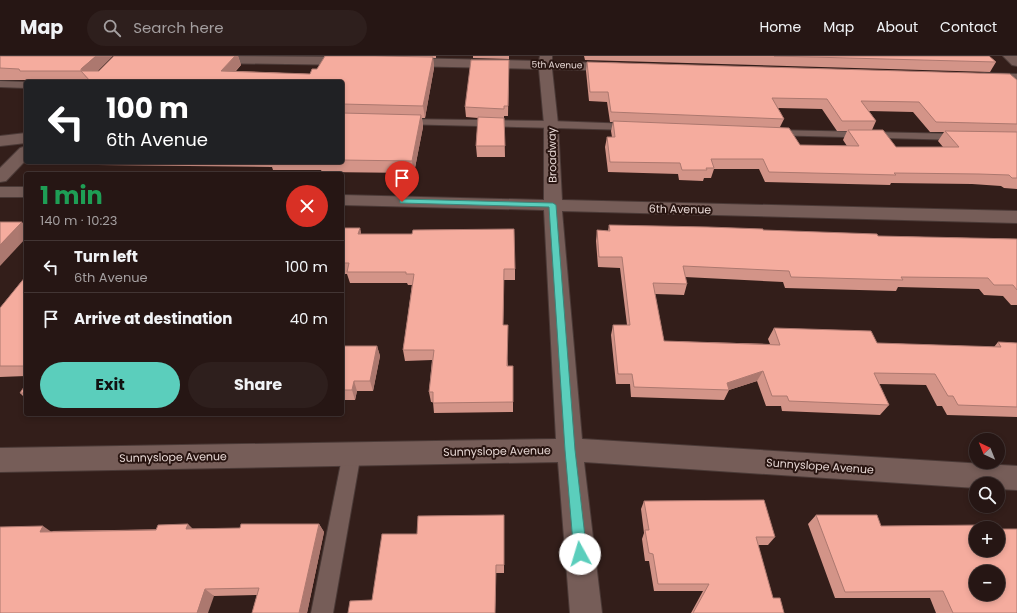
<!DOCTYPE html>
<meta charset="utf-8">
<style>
body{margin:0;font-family:Poppins,sans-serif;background:#2e1f1d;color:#f1f3f6;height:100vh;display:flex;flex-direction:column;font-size:15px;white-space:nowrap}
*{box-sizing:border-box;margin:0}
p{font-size:13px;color:#a49fa0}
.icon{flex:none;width:22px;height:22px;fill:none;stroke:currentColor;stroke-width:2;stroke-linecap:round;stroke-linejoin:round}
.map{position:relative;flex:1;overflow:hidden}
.side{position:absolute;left:24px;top:116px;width:320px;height:244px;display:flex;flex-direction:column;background:#261614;border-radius:4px;box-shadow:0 2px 6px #0003,0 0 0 1px #423534}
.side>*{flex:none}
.top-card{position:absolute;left:24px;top:24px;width:320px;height:84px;border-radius:4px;box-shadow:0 2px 6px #0003,0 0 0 1px #423534;background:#202124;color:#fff;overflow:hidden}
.needle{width:26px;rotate:317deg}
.controls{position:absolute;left:969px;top:377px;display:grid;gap:8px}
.controls a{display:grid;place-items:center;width:36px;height:36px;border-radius:50%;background:#261614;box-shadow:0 2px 6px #0003,0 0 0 1px #423534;font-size:20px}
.pin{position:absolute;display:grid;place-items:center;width:34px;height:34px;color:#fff;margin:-41px -17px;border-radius:50% 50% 50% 0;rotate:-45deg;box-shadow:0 0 4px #0007}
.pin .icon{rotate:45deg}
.me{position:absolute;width:44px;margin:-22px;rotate:354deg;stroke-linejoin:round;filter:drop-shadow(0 0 3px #0008)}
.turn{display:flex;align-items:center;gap:14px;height:84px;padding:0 16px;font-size:18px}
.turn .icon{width:52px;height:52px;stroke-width:2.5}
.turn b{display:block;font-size:28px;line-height:34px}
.round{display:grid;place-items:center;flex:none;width:42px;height:42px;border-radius:21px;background:#2e1f1d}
.headline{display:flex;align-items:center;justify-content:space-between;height:68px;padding:0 16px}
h1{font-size:24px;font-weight:700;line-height:30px;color:#1e9e55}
.action{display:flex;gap:8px;margin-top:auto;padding:8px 16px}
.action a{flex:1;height:46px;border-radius:24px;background:#5bcebc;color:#111;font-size:16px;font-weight:700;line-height:46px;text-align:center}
.action a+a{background:#2e1f1d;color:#f1f3f6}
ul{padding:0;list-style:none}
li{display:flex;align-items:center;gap:12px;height:52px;padding:0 16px;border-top:1px solid #423534}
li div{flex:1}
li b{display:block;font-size:15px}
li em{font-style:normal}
header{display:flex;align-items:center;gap:24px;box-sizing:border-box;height:56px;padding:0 20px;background:#261614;border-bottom:1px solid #423534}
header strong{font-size:19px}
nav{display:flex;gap:22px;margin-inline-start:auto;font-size:14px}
.search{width:280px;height:36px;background:#2e1f1d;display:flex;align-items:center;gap:10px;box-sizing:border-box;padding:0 14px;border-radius:22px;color:#a49fa0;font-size:15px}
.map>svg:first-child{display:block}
</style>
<header>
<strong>Map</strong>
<div class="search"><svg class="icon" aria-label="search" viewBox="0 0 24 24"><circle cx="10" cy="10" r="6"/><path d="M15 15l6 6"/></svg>Search here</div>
<nav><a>Home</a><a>Map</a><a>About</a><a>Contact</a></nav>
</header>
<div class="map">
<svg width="1017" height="557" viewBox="0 0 1017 557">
<rect width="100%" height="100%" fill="#331e1a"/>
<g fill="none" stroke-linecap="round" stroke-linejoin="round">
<g stroke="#4b3a37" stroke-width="2">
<g id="lane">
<path d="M0 25 26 26V32L0 31Z"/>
<path d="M403 63 551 65 631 68 636 71 631 74 399 68 398 66 399 64Z"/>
<path d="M773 74 961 78 966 81 961 84 769 79 768 77Z"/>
<path d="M352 389 358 391 361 397 333 557H311L343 397 346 391Z"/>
</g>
</g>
<g stroke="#4b3a37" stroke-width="2">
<g id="street">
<path d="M206 0 352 1 356 2 358 5 356 8 352 9 210 7 206 6 204 3Z"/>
<path d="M540 0H552V6L616 7 621 8 622 11 621 14 616 15 552 13 558 68 562 144 1017 155V167L562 155 582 383 1017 410V434L998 433V428H976V432L584 406 602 557H570L558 406 0 416V392L556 383 544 154 342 149V139L544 144V68L539 13 404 10 399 9 398 6 399 3 404 2 539 5Z"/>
<path d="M1003 0H1017V10L1012 9Z"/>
<path d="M984 17 1017 18V26L979 24 977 21 979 18Z"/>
<path d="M26 77V87L0 90V80Z"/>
<path d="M26 90V104L6 125 0 126V112L20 92Z"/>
<rect x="0" y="131" width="26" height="10"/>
</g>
</g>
<use href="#lane" fill="#765d58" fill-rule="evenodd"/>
<use href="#street" fill="#765d58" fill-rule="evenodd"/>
</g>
<g fill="#d39488" fill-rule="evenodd">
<path d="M0 0 98 15H99L114 0H238L241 9 236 15 310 18 317 13 325 0H436V2H433L434 12 425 62H422L423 71 414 117 322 116 321 114H273L272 111 98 109 96 106H342V26H27L26 24H0Z"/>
<path d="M473 0H509V3L473 2Z"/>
<path d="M584 0H989L996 6 990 16 585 4Z"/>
<path d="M509 4 508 60H504L505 101H477L476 90 478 62 466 61 465 51Z"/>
<path d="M587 6 1017 24V133L1004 132 1001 130 972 128 891 127 890 129 765 126 759 113H714L711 122H704L703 125 679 124 678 118 608 116 605 91 607 81H612L611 75 613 66H610L607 46 589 45 586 15ZM778 52 822 53 837 75H847L843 84 847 90 800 89 780 71 784 63ZM869 55 913 56 930 76H944L938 85 943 91H896L872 74 876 65Z"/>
<path d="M609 169 763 174 878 180 1017 183V249H1011L1003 240 984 239 979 233 898 231 896 235 785 232 783 226 685 221 687 228 684 239 655 238 664 285 770 288 768 283 774 272 877 287 994 291 998 286 1017 287V361L947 359 942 350H937L926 329 879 328 889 349 880 359 782 355 781 350H766L757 325 729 334 724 344 631 341 630 328H616L611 279 613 269H627L620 212 598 211 596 185 597 174 608 175Z"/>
<path d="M342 172H360L361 178 515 213V224H504L503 269 508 310H513V356L434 357 433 346H431L429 336 432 304 405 305 403 294 412 229H408L407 227H350L347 218H342Z"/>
<path d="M26 220V320L0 321V252Z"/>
<path d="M342 290H377L380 300 373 335H357L355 344H342Z"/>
<path d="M26 328V343L20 337Z"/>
<path d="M644 445 775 481 768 489H758L773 542 784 557H691L703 535H654L649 505H645L642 483 644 477 641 453Z"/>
<path d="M504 459V517H496L495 557 372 544 417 478Z"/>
<path d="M816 459 881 470 1017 557H936L930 542H835L808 468Z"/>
<path d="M319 468 324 476 307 557H252L257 539 214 540 51 475 240 472Z"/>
</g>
<g fill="#ac786f">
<path d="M96 0H113L89 24 85 20 81 13Z"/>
<path d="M235 0H238L241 9 225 26 221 15Z"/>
<path d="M433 1 434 12 425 62 423 50Z"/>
<path d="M421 59 423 71 414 117 412 105Z"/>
<path d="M22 166 26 171V182L0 210V189Z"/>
<path d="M360 172 362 183 358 178Z"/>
<path d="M377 290 380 300 373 335 370 325Z"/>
<path d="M763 315 757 325 729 334 727 327Z"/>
<path d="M354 325 357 335 355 344 352 334Z"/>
<path d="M188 468 197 477 186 473Z"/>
<path d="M319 468 324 476 307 557H299Z"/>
<path d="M43 470 56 479 40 476Z"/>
<path d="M205 533 214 540 208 557H197Z"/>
</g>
<g fill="#f5ac9e" stroke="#ac786f" fill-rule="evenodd">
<path d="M0 0H96L81 13V15H99L114 0H235L221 15 310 18 312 13H317L325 0H375L433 1 423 50 342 48V26H91L81 15H20L19 13 0 12Z"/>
<path d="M774 0H989L996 6Z"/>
<path d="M471 4H509L508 50H504V53L465 51Z"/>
<path d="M587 6 1010 18 1017 24V68L936 66 919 46 861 45 876 65H842L827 43 772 42 784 63 611 56 608 36H590Z"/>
<path d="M342 57 421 59 412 105 342 104Z"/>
<path d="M478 61 504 62 505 90H476Z"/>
<path d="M613 65 789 72 800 89 859 90 848 74H883L896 91H959L945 75 1017 76V122H1012L1009 119 979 118 894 117 896 119 769 116 763 103H711L714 112H706L707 114H682L680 107 610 106 607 81H615Z"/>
<path d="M0 166H22L0 189Z"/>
<path d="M609 169 708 171 763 173V174L877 178 878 180 1017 183V234L1013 229H994L988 222 901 221 903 224 791 221 789 215 683 210 687 228 653 227 664 285 780 289 774 272 871 275 877 287 1001 291 998 286 1017 287V351L958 349 953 340H948L935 318 874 317 889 349 789 345 787 340H772L763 315 727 327 729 334 634 331 632 318H618L613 269H630L622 201H599L597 174 610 175Z"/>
<path d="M342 172H360L358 178H412L413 174 514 173 515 213H504L503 269H508L507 310H513V346L433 347V336H429L434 294H403L414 218H406V216H347L349 207H342Z"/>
<path d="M26 220V310H0V252Z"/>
<path d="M342 290H377L370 325H354L352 334H342Z"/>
<path d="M26 328V337H20Z"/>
<path d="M764 444 775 481H756L773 542H780L784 557H693L709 528H658L653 498 649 497 645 474H649L644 445Z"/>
<path d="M504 459V509H496L495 557H348L350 545 372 544 382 478H417L418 460Z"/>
<path d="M816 459H877L881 470 981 469 983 472H976V494H998V473H1017V557H953L943 535 845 536ZM976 516H998V538H976Z"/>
<path d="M188 468 186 473 240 472 241 468H319L299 557H252L259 532 205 533 197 557H0V471L43 470 40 476 156 474 158 469Z"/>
</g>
<path fill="#5bcebc" stroke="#3b867a" d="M402 143 553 147 556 149 575 394 587 498 585 502 580 504 576 502 574 498 565 394 549 151 400 147V144Z"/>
<g text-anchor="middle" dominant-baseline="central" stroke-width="4" stroke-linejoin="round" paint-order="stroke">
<g font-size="9" fill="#e6d7d4" stroke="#291511">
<text transform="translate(557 9) rotate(1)">5th Avenue</text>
</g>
<g font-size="11" fill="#e6d7d4" stroke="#291511">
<text transform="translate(552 99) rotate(-91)">Broadway</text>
<text transform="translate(680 153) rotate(1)">6th Avenue</text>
<text transform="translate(497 395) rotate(-1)">Sunnyslope Avenue</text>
<text transform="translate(173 401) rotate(-1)">Sunnyslope Avenue</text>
<text transform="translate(820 410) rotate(4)">Sunnyslope Avenue</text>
</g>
</g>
</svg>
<div class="controls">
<a><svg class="needle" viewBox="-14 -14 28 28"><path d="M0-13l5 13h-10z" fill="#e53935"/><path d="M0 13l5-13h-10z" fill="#a49fa0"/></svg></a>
<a><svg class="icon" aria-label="search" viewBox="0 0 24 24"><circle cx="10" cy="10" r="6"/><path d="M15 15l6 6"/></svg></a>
<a>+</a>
<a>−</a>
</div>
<div class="pin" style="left:402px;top:146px;background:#d93025"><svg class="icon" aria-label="arrive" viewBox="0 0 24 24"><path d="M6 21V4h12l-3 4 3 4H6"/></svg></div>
<svg class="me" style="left:580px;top:498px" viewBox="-20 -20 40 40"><circle r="19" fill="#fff"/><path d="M0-13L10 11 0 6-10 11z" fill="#5bcebc"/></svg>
<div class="top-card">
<div class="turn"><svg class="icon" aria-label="left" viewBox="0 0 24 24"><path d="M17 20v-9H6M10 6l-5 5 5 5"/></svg><div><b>100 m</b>6th Avenue</div></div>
</div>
<section class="side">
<div class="headline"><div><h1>1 min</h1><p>140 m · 10:23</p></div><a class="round" style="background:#d93025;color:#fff"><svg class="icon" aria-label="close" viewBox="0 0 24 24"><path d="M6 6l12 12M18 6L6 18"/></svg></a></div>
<ul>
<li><svg class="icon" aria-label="left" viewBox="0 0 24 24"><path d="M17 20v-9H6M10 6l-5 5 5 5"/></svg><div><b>Turn left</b><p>6th Avenue</p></div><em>100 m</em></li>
<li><svg class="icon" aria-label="arrive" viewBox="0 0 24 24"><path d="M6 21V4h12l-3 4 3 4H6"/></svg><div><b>Arrive at destination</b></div><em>40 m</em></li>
</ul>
<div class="action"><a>Exit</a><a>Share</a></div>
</section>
</div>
